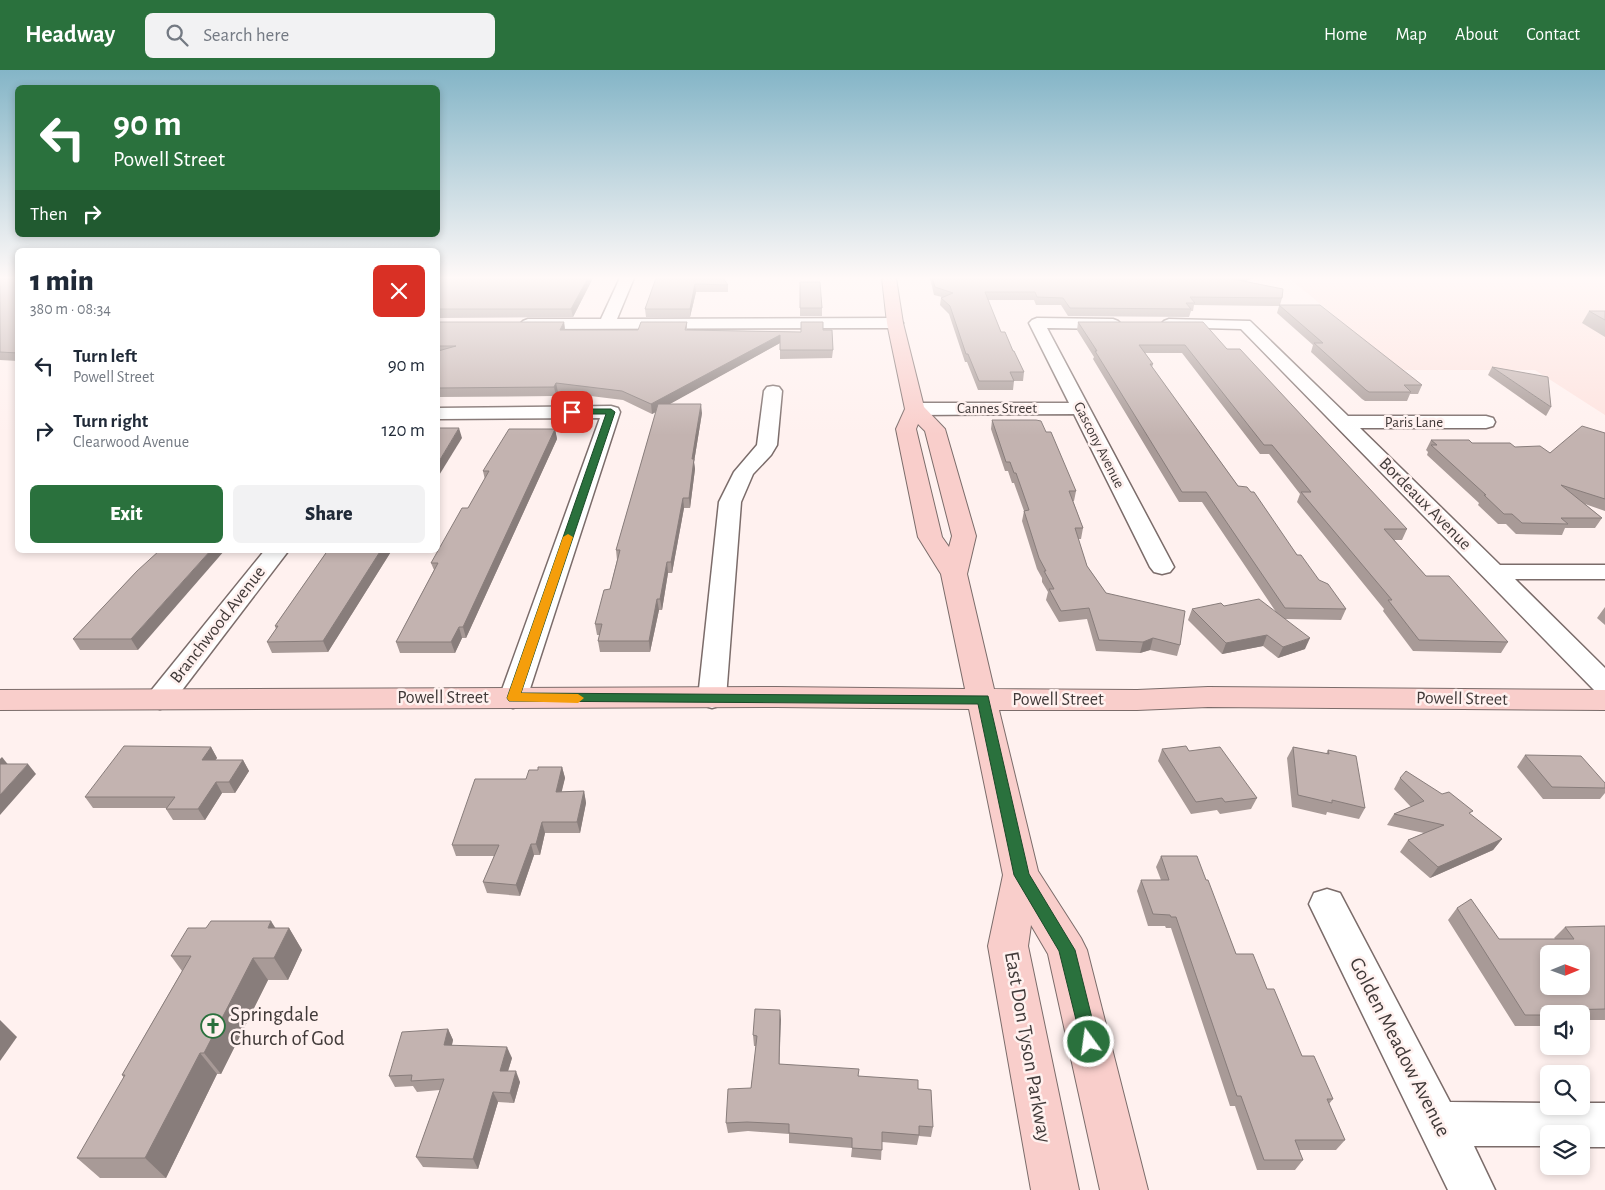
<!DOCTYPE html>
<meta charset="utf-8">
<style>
body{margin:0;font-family:"Alegreya Sans",sans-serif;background:#f2f2f3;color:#1f2937;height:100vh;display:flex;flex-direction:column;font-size:19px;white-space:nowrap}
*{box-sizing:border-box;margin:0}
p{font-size:16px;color:#747a83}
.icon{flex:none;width:28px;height:28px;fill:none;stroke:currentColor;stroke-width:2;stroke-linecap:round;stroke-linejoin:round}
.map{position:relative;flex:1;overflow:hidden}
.details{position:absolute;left:15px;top:178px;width:425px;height:305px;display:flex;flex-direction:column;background:#fff;border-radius:8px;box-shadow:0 2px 8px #0003}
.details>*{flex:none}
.top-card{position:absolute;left:15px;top:15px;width:425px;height:152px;border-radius:8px;box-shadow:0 2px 8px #0003;background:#2a713d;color:#fff;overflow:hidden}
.needle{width:32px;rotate:89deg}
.fabs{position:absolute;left:1540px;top:875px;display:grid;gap:10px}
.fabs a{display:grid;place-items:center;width:50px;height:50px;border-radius:8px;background:#fff;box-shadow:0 2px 8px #0003;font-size:25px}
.pin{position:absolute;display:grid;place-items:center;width:42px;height:42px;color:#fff;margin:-21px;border-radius:10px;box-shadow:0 2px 8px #0006}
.me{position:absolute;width:55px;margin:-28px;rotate:346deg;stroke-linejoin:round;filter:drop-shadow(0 0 4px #0008)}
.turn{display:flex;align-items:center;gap:18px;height:105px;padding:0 15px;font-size:22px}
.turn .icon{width:65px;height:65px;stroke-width:2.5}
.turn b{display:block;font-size:35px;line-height:42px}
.then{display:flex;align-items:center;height:48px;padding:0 15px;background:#0003;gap:10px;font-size:19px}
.round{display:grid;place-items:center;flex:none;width:52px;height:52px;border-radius:8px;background:#f2f2f3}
.overview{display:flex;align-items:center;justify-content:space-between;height:85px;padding:0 15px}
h1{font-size:30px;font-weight:800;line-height:38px}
.button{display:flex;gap:10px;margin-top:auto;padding:10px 15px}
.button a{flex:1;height:58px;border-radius:8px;background:#2a713d;color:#fff;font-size:20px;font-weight:800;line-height:58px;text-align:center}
.button a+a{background:#f2f2f3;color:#1f2937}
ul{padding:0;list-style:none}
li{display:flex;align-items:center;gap:15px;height:65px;padding:0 15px}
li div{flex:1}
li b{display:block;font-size:19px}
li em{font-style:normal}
header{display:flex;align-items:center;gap:30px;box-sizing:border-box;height:70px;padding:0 25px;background:#2a713d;color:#fff}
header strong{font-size:24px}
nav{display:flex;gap:28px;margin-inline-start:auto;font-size:18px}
.search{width:350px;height:45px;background:#f2f2f3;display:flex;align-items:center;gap:12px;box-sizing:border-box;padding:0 18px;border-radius:8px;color:#747a83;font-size:19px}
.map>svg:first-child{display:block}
</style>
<header>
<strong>Headway</strong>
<div class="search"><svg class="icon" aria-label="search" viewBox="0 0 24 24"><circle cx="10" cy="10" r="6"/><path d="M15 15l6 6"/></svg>Search here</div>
<nav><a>Home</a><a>Map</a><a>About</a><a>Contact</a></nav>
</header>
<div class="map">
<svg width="1605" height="1120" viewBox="0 0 1605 1120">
<rect width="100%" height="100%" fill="#fff1ef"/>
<path fill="#fee3df" d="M1289 208H1605V345L1535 300H1400Z"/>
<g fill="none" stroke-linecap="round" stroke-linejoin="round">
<g stroke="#7b6c6a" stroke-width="3">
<g id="street">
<path d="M620 208H634L617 249 895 248 900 250 903 253 900 256 895 258 528 259 523 257 520 254 523 251 528 249H601Z"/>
<path d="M1037 248 1113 249 1118 251 1121 254 1118 257 1113 259 1047 258 1174 497 1170 502 1162 504 1154 502 1150 497 1074 344 915 345 908 343 906 339 908 335 915 333H1069L1029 253 1032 250Z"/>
<path d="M1169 249 1250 251 1348 346H1486L1493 348 1495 352 1493 356 1486 358H1360L1500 495H1605V509H1515L1605 598V623L1595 621 1241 259 1164 257 1161 254 1164 251Z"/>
<path d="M773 316 779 317 782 321 777 375 771 385 753 404 741 432 726 628 722 635 712 638 702 635 698 628 719 432 734 402 757 375 764 321 767 317Z"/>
<path d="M611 336 618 338 620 342 527 628 523 635 513 638 503 635 499 628 600 348 438 349V338Z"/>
<path d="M265 480H289L170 636 160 639 150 636 146 629 150 622Z"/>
<path d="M1327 819 1340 823 1450 1032 1549 1033V1036H1581V1033H1605V1077H1581V1064H1549V1076H1474L1495 1120H1448L1309 834 1314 823Z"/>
</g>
</g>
<g stroke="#7b6c6a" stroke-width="2">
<path id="secondary" d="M882 208H896L903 253 924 337 945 359 976 466 967 504 994 619 1137 620 1208 617 1605 620V640L1208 637 1137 640H999L1038 801 1081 868 1087 880 1148 1120H1100L1048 884 1031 855 1028 876 1079 1120H1031L988 876 1003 805 969 639 776 637 0 640V620L776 617 965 619 941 504 918 467 896 359 905 339 887 253ZM918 354 925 361 952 466 949 477 942 467 916 359Z"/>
</g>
<use href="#street" fill="#fff" fill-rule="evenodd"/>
<use href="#secondary" fill="#f9cecb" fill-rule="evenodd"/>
</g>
<g fill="#a89a97">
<path d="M0 208H18V291L0 290Z"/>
<path d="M438 208H593L573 247 438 248Z"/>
<path d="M656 208 728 215V222H696L690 247H646L645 239Z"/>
<path d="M930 208H1254L1245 211 1282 228 1280 235 1422 315 1418 324H1410L1407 331H1365L1362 329 1311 282 1313 275 1277 243 1279 236 1194 235 1193 241H1191L1189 247 1068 246 1061 235H1036L1034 230H988L1001 262 1024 302 1023 311H1014L1013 320H978L967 292H965L949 244 940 235 941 228 942 227 934 225Z"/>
<path d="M800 212 822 238V246H800Z"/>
<path d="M1589 241H1605V267L1582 253Z"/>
<path d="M438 252H564L565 260H638L687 252V260L801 262 823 260 833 280 832 288 780 289V273L669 334 702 343 694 392 695 399 690 438H684L672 503H668L662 540H659L650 582H600L598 571 600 565H597L595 554 610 519 617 490 616 480 656 342 652 344 623 330 558 322 556 326 438 327Z"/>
<path d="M1078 252 1227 279 1407 459 1402 470H1394L1426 506 1508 572 1501 583 1413 581 1383 541 1384 539 1297 432 1300 424 1269 384H1260L1182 283H1145L1153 294 1152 297 1238 416 1319 510 1346 539 1341 550 1285 549 1305 579 1278 588 1263 576 1222 584 1188 550 1192 539 1224 536 1276 542 1202 432H1179L1093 289 1094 287 1077 260Z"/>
<path d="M1492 297 1551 337 1546 346 1488 305Z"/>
<path d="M992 350 1046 362 1076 421 1074 431H1073L1083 458 1081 469H1078L1087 496 1106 523 1180 575 1177 586 1150 580 1140 583 1096 581 1087 549 1059 552 1046 530 1048 522 1042 512V508L1037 499 1022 451 1024 441 1014 413H1012L1008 401H1005L991 359Z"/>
<path d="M555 359 557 369 466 568H462L455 583H400L396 572 434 500 431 493 468 438 485 410 483 401Z"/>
<path d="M1605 363V441L1585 434 1602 448 1595 458H1565L1562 465 1516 464 1506 454H1498L1478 435 1479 433 1427 385 1428 382 1426 380 1431 370 1515 377 1550 383Z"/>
<path d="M328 480H392L328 582 272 583 267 572 276 559 275 556Z"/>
<path d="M137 501 138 580H80L73 569Z"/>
<path d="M1605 537V555L1597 548Z"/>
<path d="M211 677 217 688 215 690H243L249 701 235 723H222L205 750H173L166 739V738H93L85 727Z"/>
<path d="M1293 677 1326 684 1328 680 1365 738 1359 749 1327 742 1326 745 1292 737 1287 688Z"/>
<path d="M1162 679 1189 681 1257 728 1251 739 1220 744 1217 740 1191 744 1158 691Z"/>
<path d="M1525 685 1605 713V723L1600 729H1543L1517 697Z"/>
<path d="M562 697 565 708 561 722 584 721 586 733 580 763H545L540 785H534L520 826 487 823 483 812 494 786H456L452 775 526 709 538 700Z"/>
<path d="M1400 708 1471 745 1502 769 1493 780 1430 808 1400 782 1408 770 1424 763 1387 755 1394 744 1411 737 1394 719Z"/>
<path d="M1161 786 1206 810 1236 884 1267 919 1302 986 1333 1029 1329 1034 1345 1070 1336 1080H1299L1303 1090 1295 1100H1257L1235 1036H1230L1171 858H1166L1165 856H1148L1137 821 1141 810H1161L1156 797Z"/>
<path d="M1457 838 1499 869H1555L1554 868 1565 857 1605 856V950H1581V944H1549V956H1515L1448 850Z"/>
<path d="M275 858H289L302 880 288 910H268L221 1004H217L166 1108H100L77 1088 124 1008 122 1005 182 901 171 886Z"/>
<path d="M780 940 779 994 858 1006 918 1019 933 1057 931 1067 919 1066 917 1075 882 1072 881 1090 851 1087 852 1078 789 1073V1064L748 1061 728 1063 726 1053 751 1018 756 976H754L753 965Z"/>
<path d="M448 959 453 970 452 975 512 988 508 1001 520 1012 514 1033 498 1032 478 1099 423 1097 416 1087 440 1020 417 1022 413 1016 395 1017 389 1006Z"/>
</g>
<g fill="#887d7b">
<path d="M588 208H593L573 247 571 239Z"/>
<path d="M1234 208H1254L1231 216Z"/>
<path d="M695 214 696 222 690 247V239Z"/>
<path d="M564 252 565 261 560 260Z"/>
<path d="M780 265V273L652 344 651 334Z"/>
<path d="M556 313 558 322 556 326 554 317Z"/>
<path d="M701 334 702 343 694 392 695 399 690 438 689 428 692 389Z"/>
<path d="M459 358 462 368 438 407V393Z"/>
<path d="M555 359 557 369 466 568 463 557Z"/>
<path d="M683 428 684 438 672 503 671 492Z"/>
<path d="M211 480H225L138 580 131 569Z"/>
<path d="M381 480H392L328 582 323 571Z"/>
<path d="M667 492 668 503 662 540 660 529Z"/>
<path d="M657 529 659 540 650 582 649 571Z"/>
<path d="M459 557 462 568 455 583 451 572Z"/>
<path d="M1267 565 1263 576 1222 584 1226 573Z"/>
<path d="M1153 568 1150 580 1140 583 1143 572Z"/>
<path d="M1310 568 1305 579 1278 588 1283 577Z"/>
<path d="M211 677 217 688 208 701 202 690Z"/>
<path d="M2 687 10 697 0 699V689Z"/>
<path d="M243 690 249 701 235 723 229 712Z"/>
<path d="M28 694 36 704 0 745V725Z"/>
<path d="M562 697 565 708 559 733 556 722Z"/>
<path d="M216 712 222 723 205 750 198 739Z"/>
<path d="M584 721 586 733 580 763 577 752Z"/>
<path d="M542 752 545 763 540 785 536 774Z"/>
<path d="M1502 769 1493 780 1430 808 1438 797Z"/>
<path d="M531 774 534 785 520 826 516 815Z"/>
<path d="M271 851 283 870 289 858 302 880 288 910 274 888 268 858Z"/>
<path d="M253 888 268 910 221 1004 204 983Z"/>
<path d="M780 940 781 950 779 1004V994Z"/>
<path d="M0 950 17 967 0 991Z"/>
<path d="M448 959 453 970 449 986 444 975Z"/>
<path d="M507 977 512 988 505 1011 500 1001Z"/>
<path d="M200 983 217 1004 166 1108 145 1088Z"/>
<path d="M516 1001 520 1012 514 1033 510 1023Z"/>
<path d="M493 1022 498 1032 478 1099 473 1089Z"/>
</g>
<g fill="#c3b3b0" stroke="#887d7b" fill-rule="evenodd">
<path d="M0 208H18V283L0 282Z"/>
<path d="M438 208H588L571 239H438Z"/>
<path d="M656 208H723L728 215 695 214 690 239H645Z"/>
<path d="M932 208H1234L1233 209 1283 219 1282 228 1190 227 1195 233H1186L1191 239 1070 238 1063 228 1037 227 1035 222H985L1001 262H1005L1013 281H1014L1024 302H1010L1014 311H979L968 284H966L950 236 941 228 953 223 935 217Z"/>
<path d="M800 212H820L822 238H800Z"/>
<path d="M1279 235H1320L1422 315H1404L1411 322H1369L1366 320 1314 273H1323Z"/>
<path d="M1589 241H1605V250Z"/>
<path d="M438 252H564L560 260H638L641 252H687L685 260 801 262V252H823V260H832L833 280H780V265L651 334 622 321 556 313 554 317 438 318V281L456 276H438Z"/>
<path d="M1078 252H1203L1227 279H1240L1407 459H1384L1426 506H1449L1508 572 1419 570 1388 530H1392L1301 422H1311L1272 375H1264L1185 275H1139L1153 294H1150L1238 416 1247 417 1251 422H1254L1297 485H1301L1319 510 1328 514 1346 539 1285 538 1206 422H1182L1095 281H1097Z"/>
<path d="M1492 297 1548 307 1551 337Z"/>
<path d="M658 334H701L692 389H694L689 428H683L671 492H667L660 529H657L649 571H598L602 554H595L604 520 610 519 620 480H616Z"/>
<path d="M992 350H1036L1041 351 1046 362H1051L1076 421H1069L1083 458H1075L1087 496 1106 523 1185 541 1180 575 1153 568 1143 572 1099 570 1089 538 1061 541 1049 519H1054L1044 501H1046L1039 488 1024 441 1029 440 1016 403H1014L1010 392H1006Z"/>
<path d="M1582 356 1605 363V429L1561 415 1602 448H1561L1568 454 1522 453 1512 444H1504L1484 425H1486L1431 375H1437L1431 370H1469L1472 373H1510L1515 377 1540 376 1550 383Z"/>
<path d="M438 358H459L438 393Z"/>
<path d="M509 359H555L463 557H459L451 572H396L438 493H431L462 438H468L489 401H483Z"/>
<path d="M160 480H211L131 569H73L137 501Z"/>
<path d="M328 480H381L323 571 267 572 278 556H275Z"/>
<path d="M1259 529 1310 568 1283 577 1267 565 1226 573 1192 539 1221 533 1224 536Z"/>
<path d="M124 676 211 677 202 690H243L229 712H216L198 739H166L175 727H85Z"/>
<path d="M1186 676 1189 681 1220 677 1257 728 1225 732 1222 728 1196 732 1162 679Z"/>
<path d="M1293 677 1329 684 1328 680 1356 686 1365 738 1332 730V733L1298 725Z"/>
<path d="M1525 685 1581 686 1605 713V718L1552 717Z"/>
<path d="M0 694H28L0 725Z"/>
<path d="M538 697H562L556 722 584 721 577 752H542L536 774H531L516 815 483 812 499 775H452L475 709H526L529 700H538Z"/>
<path d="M1406 701 1442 724 1449 722 1473 741 1469 743 1502 769 1438 797 1408 770 1444 755 1394 744 1424 731 1400 708Z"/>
<path d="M1161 786H1197L1206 810H1208L1236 884H1253L1267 919H1274L1302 986H1314L1333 1029H1327L1345 1070H1295L1303 1090H1264L1241 1026H1237L1176 847H1171L1170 845 1153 844 1141 810H1169Z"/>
<path d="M1471 829 1499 869H1574L1565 857 1605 856V939L1562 940 1564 944H1549V945H1525L1457 838ZM1549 884H1581V916H1549Z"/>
<path d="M211 851H271L268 858H289L274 888H253L204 983H200L145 1088H77L125 1005H122L191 886H171L188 858H206Z"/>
<path d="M755 939 780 940 779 994 859 999 858 1006 918 1010V1019L931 1020 933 1057 919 1056V1065L882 1062V1080L852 1078V1068L789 1063V1054L747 1052 726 1053 728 1019 751 1018 757 966 753 965Z"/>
<path d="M448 959 444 975 507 977 500 1001H516L510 1023 493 1022 473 1089 416 1087 444 1009 411 1011 412 1005 389 1006 402 962Z"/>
</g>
<linearGradient id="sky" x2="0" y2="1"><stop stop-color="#84b5c7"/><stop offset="0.57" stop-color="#fff9f8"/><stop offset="1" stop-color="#fff9f8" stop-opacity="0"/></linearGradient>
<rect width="1605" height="365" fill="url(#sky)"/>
<path fill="#2a713d" stroke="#1b4928" d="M611 339 615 342 521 623 988 626 1029 804 1075 880 1098 972 1095 978 1089 981 1083 978 1059 881 1014 805 978 634 509 631 507 628 606 344H572L568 342 572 339Z"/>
<path fill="#f59e0b" d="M568 464 573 467 521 623 578 624 584 628 578 633 509 631 507 628 563 467Z"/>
<defs>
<g id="church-ring" transform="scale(1.25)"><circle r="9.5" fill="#fff1ef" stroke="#2a713d" stroke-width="1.5"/><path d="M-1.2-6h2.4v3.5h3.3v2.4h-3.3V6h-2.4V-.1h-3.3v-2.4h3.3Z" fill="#2a713d"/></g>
</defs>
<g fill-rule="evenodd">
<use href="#church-ring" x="213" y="956"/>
</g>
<g text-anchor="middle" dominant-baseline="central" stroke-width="5" stroke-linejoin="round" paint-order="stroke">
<g font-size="15" fill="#413a39" stroke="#fff1ef">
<text x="997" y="338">Cannes Street</text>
<text x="1414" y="352">Paris Lane</text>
<text transform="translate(1099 375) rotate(63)">Gascony Avenue</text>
</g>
<g font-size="18" fill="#413a39" stroke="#fff1ef">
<text transform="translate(1425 434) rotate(45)">Bordeaux Avenue</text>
<text transform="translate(218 555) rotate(-52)">Branchwood Avenue</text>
<text x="443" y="628">Powell Street</text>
<text transform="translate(1462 629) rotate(1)">Powell Street</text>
<text x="1058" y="630">Powell Street</text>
</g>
<g font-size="21" fill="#413a39" stroke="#fff1ef" text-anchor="start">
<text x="230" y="944">Springdale<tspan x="230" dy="24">Church of God</tspan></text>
</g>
<g font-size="21" fill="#413a39" stroke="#fff1ef">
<text transform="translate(1028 977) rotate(80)">East Don Tyson Parkway</text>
<text transform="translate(1400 977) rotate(63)">Golden Meadow Avenue</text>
</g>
</g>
</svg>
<div class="fabs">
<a><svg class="needle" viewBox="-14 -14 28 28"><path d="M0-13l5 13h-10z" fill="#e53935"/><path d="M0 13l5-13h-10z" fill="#747a83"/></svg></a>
<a><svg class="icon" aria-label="sound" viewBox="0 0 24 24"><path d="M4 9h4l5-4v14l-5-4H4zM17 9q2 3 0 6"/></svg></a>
<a><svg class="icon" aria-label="search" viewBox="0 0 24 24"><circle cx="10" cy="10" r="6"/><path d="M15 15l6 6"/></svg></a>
<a><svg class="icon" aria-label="layers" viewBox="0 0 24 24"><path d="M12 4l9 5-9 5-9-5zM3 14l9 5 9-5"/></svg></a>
</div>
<div class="pin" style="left:572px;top:342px;background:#d93025"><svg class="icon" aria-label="arrive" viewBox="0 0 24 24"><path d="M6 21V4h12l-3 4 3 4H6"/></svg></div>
<svg class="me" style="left:1089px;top:972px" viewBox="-20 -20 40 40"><circle r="17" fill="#2a713d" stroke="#fff" stroke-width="3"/><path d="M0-11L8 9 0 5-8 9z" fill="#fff"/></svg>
<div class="top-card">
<div class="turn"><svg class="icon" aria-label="left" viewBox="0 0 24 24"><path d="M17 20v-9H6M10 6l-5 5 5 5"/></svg><div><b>90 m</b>Powell Street</div></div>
<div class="then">Then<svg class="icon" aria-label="right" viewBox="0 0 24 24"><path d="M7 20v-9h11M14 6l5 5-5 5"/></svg></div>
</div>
<section class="details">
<div class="overview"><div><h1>1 min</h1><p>380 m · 08:34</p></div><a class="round" style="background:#d93025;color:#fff"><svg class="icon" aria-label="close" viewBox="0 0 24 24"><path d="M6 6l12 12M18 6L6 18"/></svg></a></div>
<ul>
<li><svg class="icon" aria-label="left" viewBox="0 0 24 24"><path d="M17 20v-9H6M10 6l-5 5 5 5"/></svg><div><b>Turn left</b><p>Powell Street</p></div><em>90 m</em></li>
<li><svg class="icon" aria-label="right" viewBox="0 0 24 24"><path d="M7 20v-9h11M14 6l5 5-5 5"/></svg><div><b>Turn right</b><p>Clearwood Avenue</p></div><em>120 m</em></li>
</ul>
<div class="button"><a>Exit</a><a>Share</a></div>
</section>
</div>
